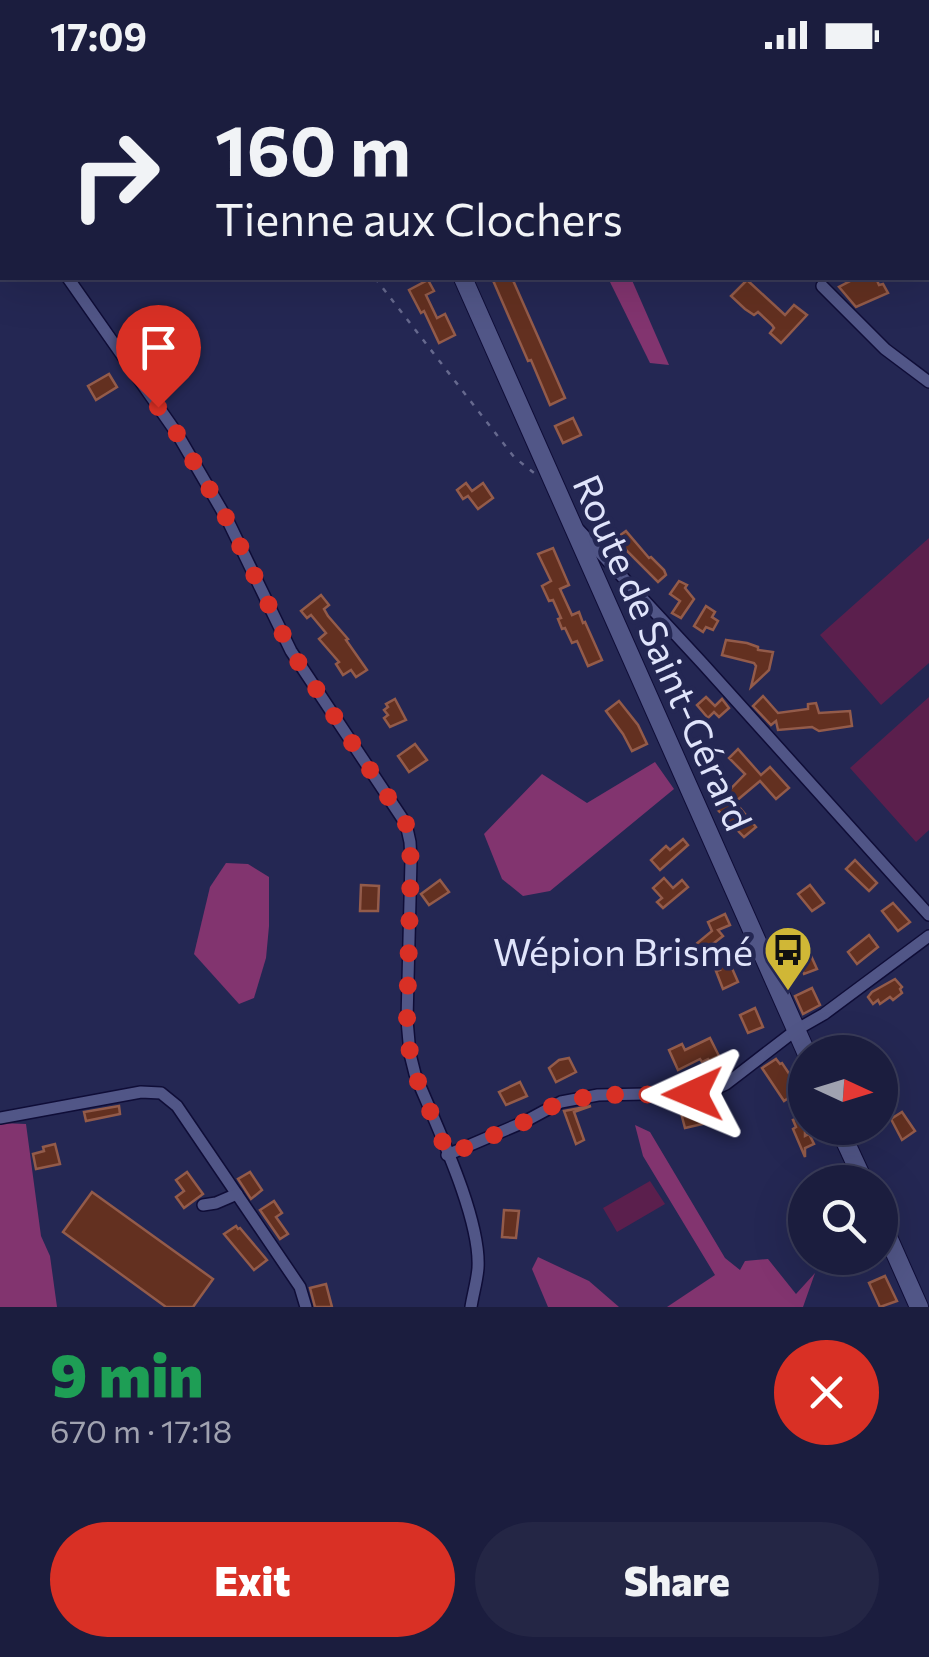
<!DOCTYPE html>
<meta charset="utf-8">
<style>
body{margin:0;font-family:Commissioner,sans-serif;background:#242645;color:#f1f3f6;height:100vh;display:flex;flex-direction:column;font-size:38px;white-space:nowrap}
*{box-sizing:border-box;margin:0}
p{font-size:32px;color:#a0a2b0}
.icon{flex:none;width:55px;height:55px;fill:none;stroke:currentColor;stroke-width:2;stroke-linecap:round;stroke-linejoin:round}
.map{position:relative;height:1237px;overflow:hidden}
.sheet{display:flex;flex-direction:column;background:#1b1d3e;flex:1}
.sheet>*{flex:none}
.hud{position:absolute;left:0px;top:0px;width:930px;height:210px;box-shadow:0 10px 40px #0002,0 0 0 2px #393b58;background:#1b1d3e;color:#f1f3f6;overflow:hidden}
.needle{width:65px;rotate:94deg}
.controls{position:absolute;left:788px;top:965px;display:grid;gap:20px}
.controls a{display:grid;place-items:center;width:110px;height:110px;border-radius:50%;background:#1b1d3e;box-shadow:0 10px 40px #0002,0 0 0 2px #393b58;font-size:50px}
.pin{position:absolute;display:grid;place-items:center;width:85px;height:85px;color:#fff;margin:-102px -42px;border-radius:50% 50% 50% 0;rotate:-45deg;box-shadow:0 0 10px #0007}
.pin .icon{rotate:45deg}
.me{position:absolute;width:110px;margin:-55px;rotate:269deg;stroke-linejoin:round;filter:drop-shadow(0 0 8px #0008)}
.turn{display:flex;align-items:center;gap:35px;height:210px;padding:0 50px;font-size:45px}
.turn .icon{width:130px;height:130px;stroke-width:2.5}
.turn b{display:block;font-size:70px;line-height:85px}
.round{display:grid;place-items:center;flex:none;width:105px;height:105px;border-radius:52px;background:#242645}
.overview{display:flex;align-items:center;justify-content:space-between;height:170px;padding:0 50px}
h1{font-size:60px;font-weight:800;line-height:75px;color:#1e9e55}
.cta{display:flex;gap:20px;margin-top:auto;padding:20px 50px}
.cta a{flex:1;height:115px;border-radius:60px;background:#d93025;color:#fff;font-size:40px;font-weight:800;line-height:115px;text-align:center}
.cta a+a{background:#242645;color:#f1f3f6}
.status{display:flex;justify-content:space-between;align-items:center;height:70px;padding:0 50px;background:#1b1d3e;direction:ltr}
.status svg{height:28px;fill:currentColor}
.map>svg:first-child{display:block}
</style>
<div class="status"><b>17:09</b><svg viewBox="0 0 49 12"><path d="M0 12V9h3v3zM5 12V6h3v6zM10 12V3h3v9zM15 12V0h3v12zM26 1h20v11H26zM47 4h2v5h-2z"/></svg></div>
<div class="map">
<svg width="929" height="1237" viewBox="0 0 929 1237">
<rect width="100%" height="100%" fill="#242753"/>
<g fill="#5b1f4d">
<path d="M929 468V593L881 635 820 565Z"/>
<path d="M929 627V760L916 772 850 698Z"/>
<path d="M650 1111 665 1134 617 1162 603 1138Z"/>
</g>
<g fill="#82346f">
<path d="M608 208H631L669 295 650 293Z"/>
<path d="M655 692 674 719 550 821 523 826 502 809 484 764 542 704 587 733Z"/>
<path d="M226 793 248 794 269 807V856L266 888 254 928 239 934 194 884 210 817Z"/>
<path d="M0 1053 26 1054 41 1166 50 1186 57 1237H0Z"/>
<path d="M635 1055 650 1062 725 1188 740 1200 745 1191 768 1189 796 1224 815 1203 803 1237H667L715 1205 643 1086Z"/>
<path d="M538 1187 589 1211 619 1237H548L532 1199Z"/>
</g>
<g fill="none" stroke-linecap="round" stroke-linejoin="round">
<g stroke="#0d1f24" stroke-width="4">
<path d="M500 0 516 2"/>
<path d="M590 0 592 2"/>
<path d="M928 148 929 147"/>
</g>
</g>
<g fill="#633020" stroke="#935b4a" stroke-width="2.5">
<path d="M492 208H512L565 328 550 335 531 290 528 291Z"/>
<path d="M856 208H876L879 215 883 214 888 223 856 237 839 217Z"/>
<path d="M428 210 434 221 426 225 437 248 445 244 455 265 439 273 424 241 421 243 409 220Z"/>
<path d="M747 210 785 245 794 235 807 245 781 273 770 263 774 258 772 255 758 242 754 245 745 239 731 226Z"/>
<path d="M109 304 117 317 96 330 88 316Z"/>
<path d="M573 348 581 365 563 373 555 356Z"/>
<path d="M466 413 472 421 483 413 493 428 478 439 468 426 463 429 457 420Z"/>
<path d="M626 461 649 488 651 487 664 500 666 505 658 512 615 469Z"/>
<path d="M553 478 569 515 560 519 572 545 579 542 583 553 585 552 602 590 588 596 577 571 572 573 565 558 562 559 558 549 561 548 553 530 549 531 542 516 551 511 538 484Z"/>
<path d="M679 511 687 515 685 518 694 529 681 548 672 543 680 531 670 524Z"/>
<path d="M321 525 329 535 324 539 328 546 348 569 346 570 367 600 356 607 351 600 343 605 336 594 339 592 319 569 326 563 311 545 307 548 301 541Z"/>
<path d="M706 536 715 542 712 547 718 551 713 560 706 557 703 562 694 556Z"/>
<path d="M726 570 747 573 758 577V580L773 582 769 600 751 617 756 596 754 593 722 585Z"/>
<path d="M763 626 778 643 808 639V634L816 633 819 643 850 641 852 656 819 661 812 657 778 660 776 651 771 655 753 636Z"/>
<path d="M706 627 715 636 722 629 729 638 719 647 714 642 708 648 697 635Z"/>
<path d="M395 629 406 650 390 657 384 648 388 645 384 640 388 637 386 634Z"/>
<path d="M619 631 638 655 647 674 632 681 623 664 606 641Z"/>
<path d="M415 674 427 690 409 702 398 686Z"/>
<path d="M738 679 761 705 770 697 789 718 776 729 760 711 735 732 756 757 744 767 714 736 745 704 729 688Z"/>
<path d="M683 769 688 775 660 800 651 790 666 776 670 780Z"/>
<path d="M855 790 877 813 869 821 846 799Z"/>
<path d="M664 808 673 818 682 810 688 817 663 838 657 832 662 828 653 818Z"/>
<path d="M440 810 449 822 429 835 421 824Z"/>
<path d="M361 815 379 816 378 841H360Z"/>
<path d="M810 815 824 833 812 841 798 824Z"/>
<path d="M893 833 910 852 898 861 882 841Z"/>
<path d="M725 844 730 855 718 860 723 866 701 883 695 875 712 861 708 852Z"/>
<path d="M869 865 878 877 857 894 848 882Z"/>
<path d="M807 877 817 899 804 904 794 882Z"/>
<path d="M729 880 734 894 731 896 738 912 723 919 716 901 720 900 714 886Z"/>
<path d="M895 909 902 917 900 919 902 923 893 930 890 927 880 934 878 930 873 934 868 927 872 922Z"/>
<path d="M812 918 820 935 803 944 795 926Z"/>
<path d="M755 938 763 957 748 963 740 945Z"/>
<path d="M710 968 720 988 710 992 708 989 702 992 700 989 678 1000 669 980 682 974 685 980Z"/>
<path d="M569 988 576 1002 556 1012 549 998 559 990Z"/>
<path d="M776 989 780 994 782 993 800 1020 784 1031 762 998Z"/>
<path d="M520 1012 527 1026 506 1035 499 1022Z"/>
<path d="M721 1032 724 1049 685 1058 681 1043Z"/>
<path d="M119 1036 120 1044 86 1051 84 1042Z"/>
<path d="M591 1036 574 1042 584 1070 576 1074 564 1041Z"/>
<path d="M902 1042 915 1061 902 1070 891 1049Z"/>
<path d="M805 1045V1066L809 1064 814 1074 805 1078V1087L793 1059 796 1057 793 1050Z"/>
<path d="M55 1074 60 1094 36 1099 33 1084 44 1081 43 1077Z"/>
<path d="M187 1102 203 1124 184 1138 176 1127 184 1121 176 1110Z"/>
<path d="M250 1102 262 1120 251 1129 238 1109Z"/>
<path d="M92 1122 213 1209 193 1237H166L63 1162Z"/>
<path d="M274 1131 282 1143 276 1147 288 1164 280 1169 260 1140Z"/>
<path d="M504 1140 519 1141 516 1168 502 1167Z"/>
<path d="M236 1156 238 1159 240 1158 267 1190 254 1200 224 1164Z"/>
<path d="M885 1206 897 1231 880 1237 869 1213Z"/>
<path d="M326 1214 332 1237H315L310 1218Z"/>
</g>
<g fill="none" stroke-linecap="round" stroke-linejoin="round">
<g stroke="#0f0d37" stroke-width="14">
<g id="minor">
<path d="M0 94 2 98"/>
<path d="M68 208 178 365 228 451 291 581 406 754 410 772 411 790 407 950 410 984 415 1004C435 1053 481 1147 478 1198 477 1211 473 1224 471 1237"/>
<path d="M822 216 885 279 929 312"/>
<path d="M579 460 703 594 929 845"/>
<path d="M0 1048 141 1022 161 1023 177 1036 300 1217 306 1237"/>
<path d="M447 1085 524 1052 561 1032 598 1025 693 1023 711 1021 726 1014 796 960 824 944 929 866"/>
<path d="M203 1135 216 1133 237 1124"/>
</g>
</g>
<g stroke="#0f0d37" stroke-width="20">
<g id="secondary">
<path d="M370 0 371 2"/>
<path d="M463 208 806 982"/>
<path d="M839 1058 864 1112"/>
<path d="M880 1149 919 1237"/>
</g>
</g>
<g stroke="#66698e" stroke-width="2.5" stroke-dasharray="5 8" stroke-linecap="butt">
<path d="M147 0 151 2"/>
<path d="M568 0V2"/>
<path d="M748 0 750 2"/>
<path d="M375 208 514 387 534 403"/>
</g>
<use href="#minor" stroke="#515687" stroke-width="11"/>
<use href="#secondary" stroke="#515687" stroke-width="18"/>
</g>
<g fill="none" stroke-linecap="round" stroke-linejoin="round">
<path stroke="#d93025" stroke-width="18" stroke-dasharray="0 32.4" d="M158 337 178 365 228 451 291 581 406 754 411 790 407 950 410 984 415 1004 448 1085 524 1052 560 1032 598 1025 693 1024"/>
</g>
<defs>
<g id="bus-pin" transform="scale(2.5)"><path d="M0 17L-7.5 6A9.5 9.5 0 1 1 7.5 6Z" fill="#d0b736" stroke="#242753"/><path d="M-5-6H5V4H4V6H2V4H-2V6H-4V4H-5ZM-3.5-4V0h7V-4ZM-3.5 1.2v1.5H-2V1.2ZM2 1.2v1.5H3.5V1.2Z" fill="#111"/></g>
</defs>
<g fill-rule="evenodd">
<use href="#bus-pin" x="788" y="880"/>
</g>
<g text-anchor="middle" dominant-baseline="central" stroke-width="9" stroke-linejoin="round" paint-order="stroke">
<g font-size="38" fill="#e0e4fb" stroke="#242753">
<text transform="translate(664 582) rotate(66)">Route de Saint-Gérard</text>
</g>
<g font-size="38" fill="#e0e4fb" stroke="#242753" text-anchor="end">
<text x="753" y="880">Wépion Brismé</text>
</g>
</g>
</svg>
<div class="controls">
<a><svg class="needle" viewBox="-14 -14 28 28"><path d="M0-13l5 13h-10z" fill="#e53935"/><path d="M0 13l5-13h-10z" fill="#a0a2b0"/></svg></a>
<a><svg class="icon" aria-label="search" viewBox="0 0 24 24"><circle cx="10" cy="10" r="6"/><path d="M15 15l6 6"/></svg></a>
</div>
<div class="pin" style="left:158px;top:337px;background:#d93025"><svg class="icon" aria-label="arrive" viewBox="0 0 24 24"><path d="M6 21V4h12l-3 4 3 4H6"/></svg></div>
<svg class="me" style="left:693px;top:1024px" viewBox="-20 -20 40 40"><path d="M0-17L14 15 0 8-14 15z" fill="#d93025" stroke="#fff" stroke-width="4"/></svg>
<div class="hud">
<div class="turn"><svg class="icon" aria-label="right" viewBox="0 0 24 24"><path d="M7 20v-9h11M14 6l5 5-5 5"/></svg><div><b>160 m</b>Tienne aux Clochers</div></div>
</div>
</div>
<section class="sheet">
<div class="overview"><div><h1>9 min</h1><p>670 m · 17:18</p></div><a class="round" style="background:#d93025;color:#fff"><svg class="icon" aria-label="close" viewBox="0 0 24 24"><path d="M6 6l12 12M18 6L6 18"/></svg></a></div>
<div class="cta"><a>Exit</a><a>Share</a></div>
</section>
